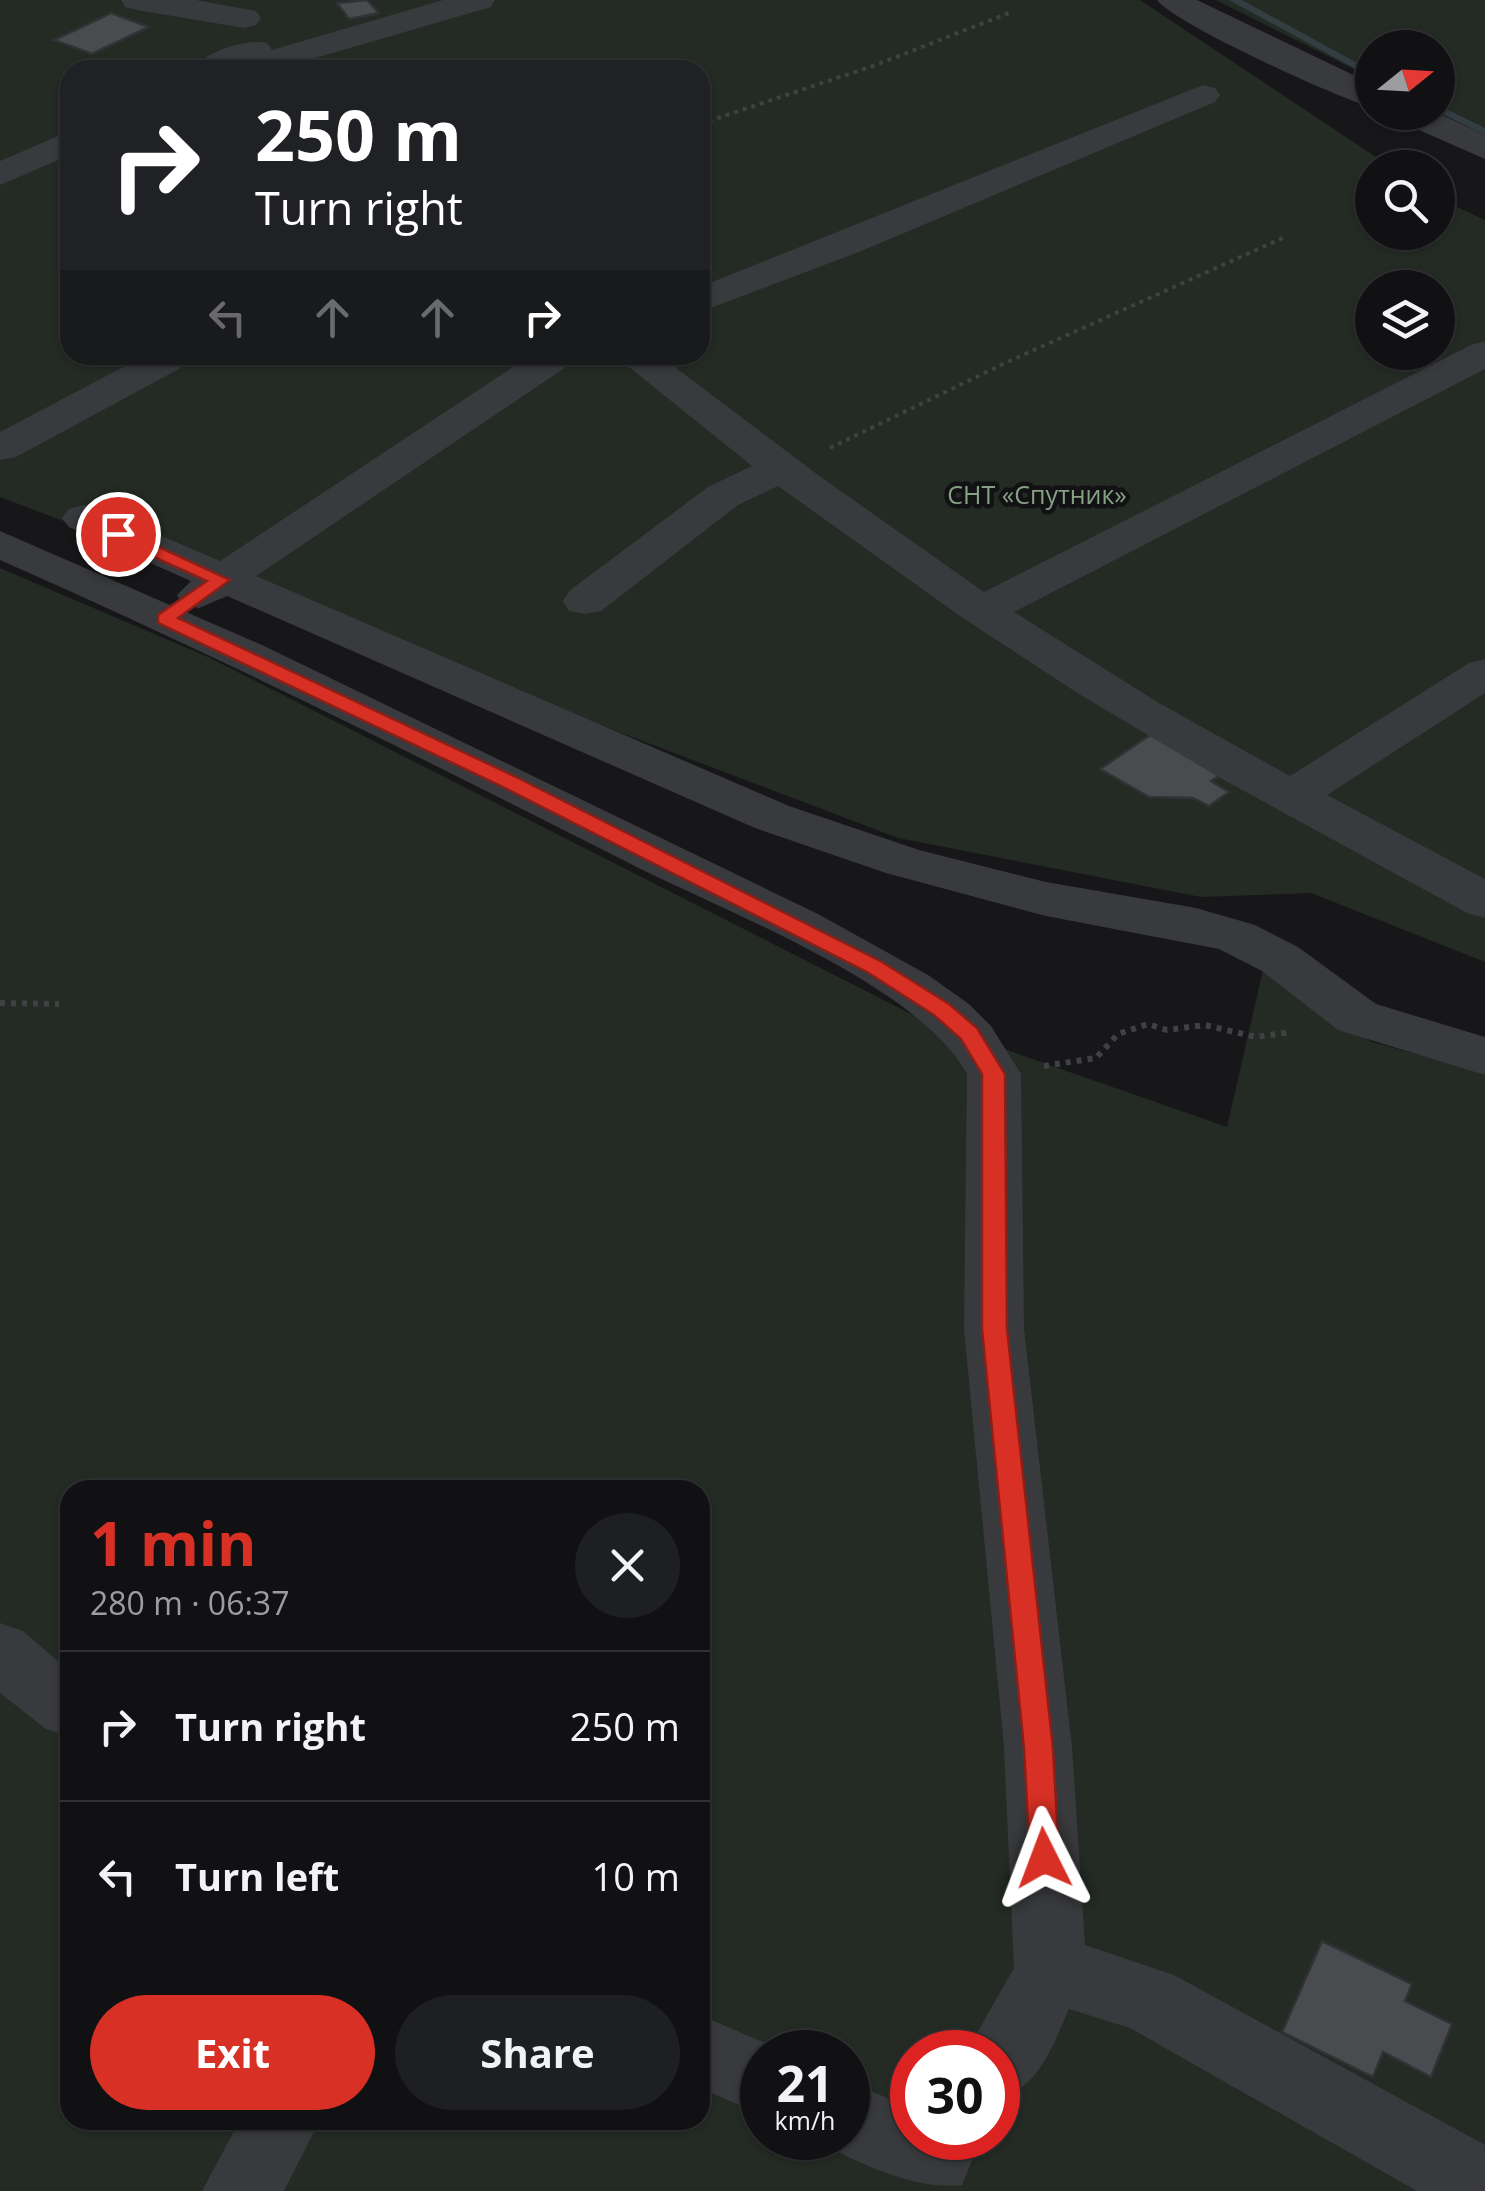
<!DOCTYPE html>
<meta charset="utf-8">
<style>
body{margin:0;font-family:"Open Sans",sans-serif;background:#1e1f21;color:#f1f3f6;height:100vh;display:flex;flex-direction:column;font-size:38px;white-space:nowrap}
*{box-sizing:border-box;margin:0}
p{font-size:32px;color:#9c9da0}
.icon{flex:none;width:55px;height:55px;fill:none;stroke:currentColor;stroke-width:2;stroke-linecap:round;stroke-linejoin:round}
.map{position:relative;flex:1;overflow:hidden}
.panel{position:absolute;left:60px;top:1480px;width:650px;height:650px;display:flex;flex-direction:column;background:#111113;border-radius:30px;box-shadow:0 2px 8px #0004,0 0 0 2px #303133}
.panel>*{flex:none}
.top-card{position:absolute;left:60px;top:60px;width:650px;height:305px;border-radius:30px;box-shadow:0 2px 8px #0004,0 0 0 2px #303133;background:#202124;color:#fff;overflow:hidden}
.needle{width:65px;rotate:72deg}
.fabs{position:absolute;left:1355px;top:30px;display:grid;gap:20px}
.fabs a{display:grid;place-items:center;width:100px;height:100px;border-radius:50%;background:#111113;box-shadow:0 2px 8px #0004,0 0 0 2px #303133;font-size:50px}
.speed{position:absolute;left:740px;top:2030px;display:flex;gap:20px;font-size:50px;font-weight:700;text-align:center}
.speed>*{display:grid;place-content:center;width:130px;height:130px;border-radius:50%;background:#111113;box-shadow:0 2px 8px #0004,0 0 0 2px #303133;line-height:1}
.speed small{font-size:25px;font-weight:400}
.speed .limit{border:15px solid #d22;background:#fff;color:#111}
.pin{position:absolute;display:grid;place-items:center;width:85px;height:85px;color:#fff;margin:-42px;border:5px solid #fff;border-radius:50%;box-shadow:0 2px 10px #0007}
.me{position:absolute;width:110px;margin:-55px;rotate:357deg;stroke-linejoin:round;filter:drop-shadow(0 0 8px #0008)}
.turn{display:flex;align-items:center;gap:35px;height:210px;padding:0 30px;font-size:45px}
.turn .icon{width:130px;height:130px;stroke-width:2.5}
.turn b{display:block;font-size:70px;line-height:85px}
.lanes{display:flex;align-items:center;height:95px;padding:0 30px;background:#0003;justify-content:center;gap:50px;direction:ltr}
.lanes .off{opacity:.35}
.round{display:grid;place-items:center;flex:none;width:105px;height:105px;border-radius:52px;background:#1e1f21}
.headline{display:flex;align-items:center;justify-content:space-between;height:170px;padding:0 30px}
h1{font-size:60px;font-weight:700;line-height:75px;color:#d93025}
.button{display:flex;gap:20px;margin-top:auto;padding:20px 30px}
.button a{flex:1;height:115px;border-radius:60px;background:#d93025;color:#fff;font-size:40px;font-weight:700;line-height:115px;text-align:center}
.button a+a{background:#1e1f21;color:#f1f3f6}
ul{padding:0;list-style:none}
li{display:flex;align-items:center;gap:30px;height:150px;padding:0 30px;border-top:2px solid #303133}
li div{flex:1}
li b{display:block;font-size:38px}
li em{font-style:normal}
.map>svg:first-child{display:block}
</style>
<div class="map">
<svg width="1485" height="2191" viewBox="0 0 1485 2191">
<rect width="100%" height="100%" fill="#171719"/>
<g fill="#242a24" fill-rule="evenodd">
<path d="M0 0H1140L1391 167 1372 168V232H1438V198L1485 220V962L1311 893 1201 897 898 838 0 497ZM70 70H700V355H70ZM1372 288H1438V352H1372Z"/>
<path d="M1216 0H1485V134L1438 111V48H1372V78Z"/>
<path d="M0 568 208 657 927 1022 1227 1127 1263 970 1372 1042 1485 1073V2191H0ZM70 1490H700V2120H70ZM762 2052H848V2138H762ZM912 2052H998V2138H912Z"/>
</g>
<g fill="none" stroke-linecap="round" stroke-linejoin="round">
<g fill="#343d42" fill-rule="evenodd">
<path d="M1229 0H1242L1372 71V78Z"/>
<path d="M1438 105 1485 128V135L1438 112Z"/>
</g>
</g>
<g fill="#494b4e" stroke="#313235" stroke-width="2.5">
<path d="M367 0 379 13 349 19 337 3Z"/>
<path d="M111 13 149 27 92 54 54 40Z"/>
<path d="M1150 735 1221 775 1211 781 1229 792 1209 806 1193 798 1149 797 1100 769Z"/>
<path d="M1322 1941 1412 1984 1405 2001 1452 2024 1431 2077 1383 2052 1373 2077 1282 2032Z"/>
</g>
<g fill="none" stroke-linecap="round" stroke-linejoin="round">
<g stroke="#3f4144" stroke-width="4" stroke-dasharray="4 5" stroke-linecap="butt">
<path d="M700 124 873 66 1009 13"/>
<path d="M830 448 1003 364 1287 236"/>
</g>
<g stroke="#3f4144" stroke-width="6" stroke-dasharray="5 6" stroke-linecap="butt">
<path d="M0 1003 59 1004"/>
<path d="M1044 1066 1096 1058 1118 1034 1148 1024 1167 1030 1205 1025 1256 1037 1291 1032"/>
</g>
<g fill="#393a3d" fill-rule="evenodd">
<path d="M121 0H196L256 11 261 18 256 25 244 28 137 10 125 7Z"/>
<path d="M443 0H495L491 7 274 70 257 68 253 63 238 70H192C204 52 246 38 267 43L272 50Z"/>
<path d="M1157 0H1197L1372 84V107C1341 100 1173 23 1157 0Z"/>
<path d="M1203 85 1215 88 1220 95 1215 102 859 252 700 312V287Z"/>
<path d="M1389 112H1436L1485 135V159L1394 119Z"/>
<path d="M70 131V155L0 185V161Z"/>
<path d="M1485 341V369L1014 612 1159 703 1290 776 1469 663 1485 659V693L1327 795 1485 879V918L1467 913 1222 779 1079 694 960 616 778 486 738 505 601 611 585 614 569 611 563 601 569 591 708 487 752 466 614 355H659L818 475 984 592 1471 345Z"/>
<path d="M146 355H196L190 363 16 457 0 460V432Z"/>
<path d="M531 355H578L572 363 256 576 789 806 919 850 1046 882 1196 908 1255 925 1298 947 1376 1004 1485 1037V1075L1338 1030 1262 971 1219 949 1046 916 886 873 755 828 227 596 199 608 183 605 177 595 191 581 69 527 62 518 69 509 84 505 99 509 220 561Z"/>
<path d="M0 531 262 645 818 914 928 975 969 1004 991 1026 1021 1074 1024 1329 1072 1747 1085 1945 1174 1975 1485 2145V2191H1417L1130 2028 1069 2009C1052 2048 1039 2086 998 2101V2052H966L1014 1968 1004 1747 964 1329 967 1074C917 983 722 911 629 863 422 758 214 654 0 560Z"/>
<path d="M0 1623 23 1631 70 1672V1737L46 1729 0 1693Z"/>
<path d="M700 2015 786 2052H762V2115L700 2088Z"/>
<path d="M848 2081 912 2109V2138H965L973 2158 962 2185C916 2191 863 2164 821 2144L818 2138H848Z"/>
<path d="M240 2120H320L284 2191H202Z"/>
</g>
</g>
<path fill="#d93025" stroke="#8d1f18" stroke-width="2.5" d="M118 528 230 580 178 618 514 776 882 962 949 1004 977 1028 1005 1074 1007 1329 1053 1748 1059 1858 1055 1868 1044 1871 1034 1868 1030 1858 1024 1748 982 1329V1074L961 1039 934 1015 867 972 499 785 158 623V615L207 581 112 538 109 534Z"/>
<g text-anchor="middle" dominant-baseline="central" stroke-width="9" stroke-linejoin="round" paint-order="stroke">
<g font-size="25" fill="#86a084" stroke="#121214">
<text x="1037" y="494">СНТ «Спутник»</text>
</g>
</g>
</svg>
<div class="fabs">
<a><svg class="needle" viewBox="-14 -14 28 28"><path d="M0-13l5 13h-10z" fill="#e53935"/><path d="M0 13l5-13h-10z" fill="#9c9da0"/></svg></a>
<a><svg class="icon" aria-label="search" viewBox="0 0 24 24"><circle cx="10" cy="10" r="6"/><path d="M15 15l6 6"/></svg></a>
<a><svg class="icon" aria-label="layers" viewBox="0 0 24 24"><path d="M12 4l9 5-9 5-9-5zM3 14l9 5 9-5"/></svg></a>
</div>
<div class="speed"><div>21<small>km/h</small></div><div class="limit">30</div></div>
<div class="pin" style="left:118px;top:534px;background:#d93025"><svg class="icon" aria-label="arrive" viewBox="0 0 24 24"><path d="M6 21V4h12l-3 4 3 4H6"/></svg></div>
<svg class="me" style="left:1044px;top:1858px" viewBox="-20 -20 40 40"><path d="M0-17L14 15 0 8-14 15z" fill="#d93025" stroke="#fff" stroke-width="4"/></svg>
<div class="top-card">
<div class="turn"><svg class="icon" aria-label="right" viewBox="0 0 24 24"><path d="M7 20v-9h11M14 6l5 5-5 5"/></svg><div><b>250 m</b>Turn right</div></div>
<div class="lanes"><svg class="icon off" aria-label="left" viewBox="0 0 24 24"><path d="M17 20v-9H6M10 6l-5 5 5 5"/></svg><svg class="icon off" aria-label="ahead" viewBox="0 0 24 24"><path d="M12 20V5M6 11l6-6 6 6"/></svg><svg class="icon off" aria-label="ahead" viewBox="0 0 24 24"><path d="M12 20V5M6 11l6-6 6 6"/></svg><svg class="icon" aria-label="right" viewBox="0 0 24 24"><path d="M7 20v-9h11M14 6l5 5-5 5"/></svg></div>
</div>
<section class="panel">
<div class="headline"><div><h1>1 min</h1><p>280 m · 06:37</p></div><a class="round"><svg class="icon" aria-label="close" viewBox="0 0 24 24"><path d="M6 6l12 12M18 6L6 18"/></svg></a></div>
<ul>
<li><svg class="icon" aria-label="right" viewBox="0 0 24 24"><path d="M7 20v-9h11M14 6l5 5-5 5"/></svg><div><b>Turn right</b></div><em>250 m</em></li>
<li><svg class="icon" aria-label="left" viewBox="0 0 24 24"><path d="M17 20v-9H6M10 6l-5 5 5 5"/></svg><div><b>Turn left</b></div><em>10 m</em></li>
</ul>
<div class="button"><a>Exit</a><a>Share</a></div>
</section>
</div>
